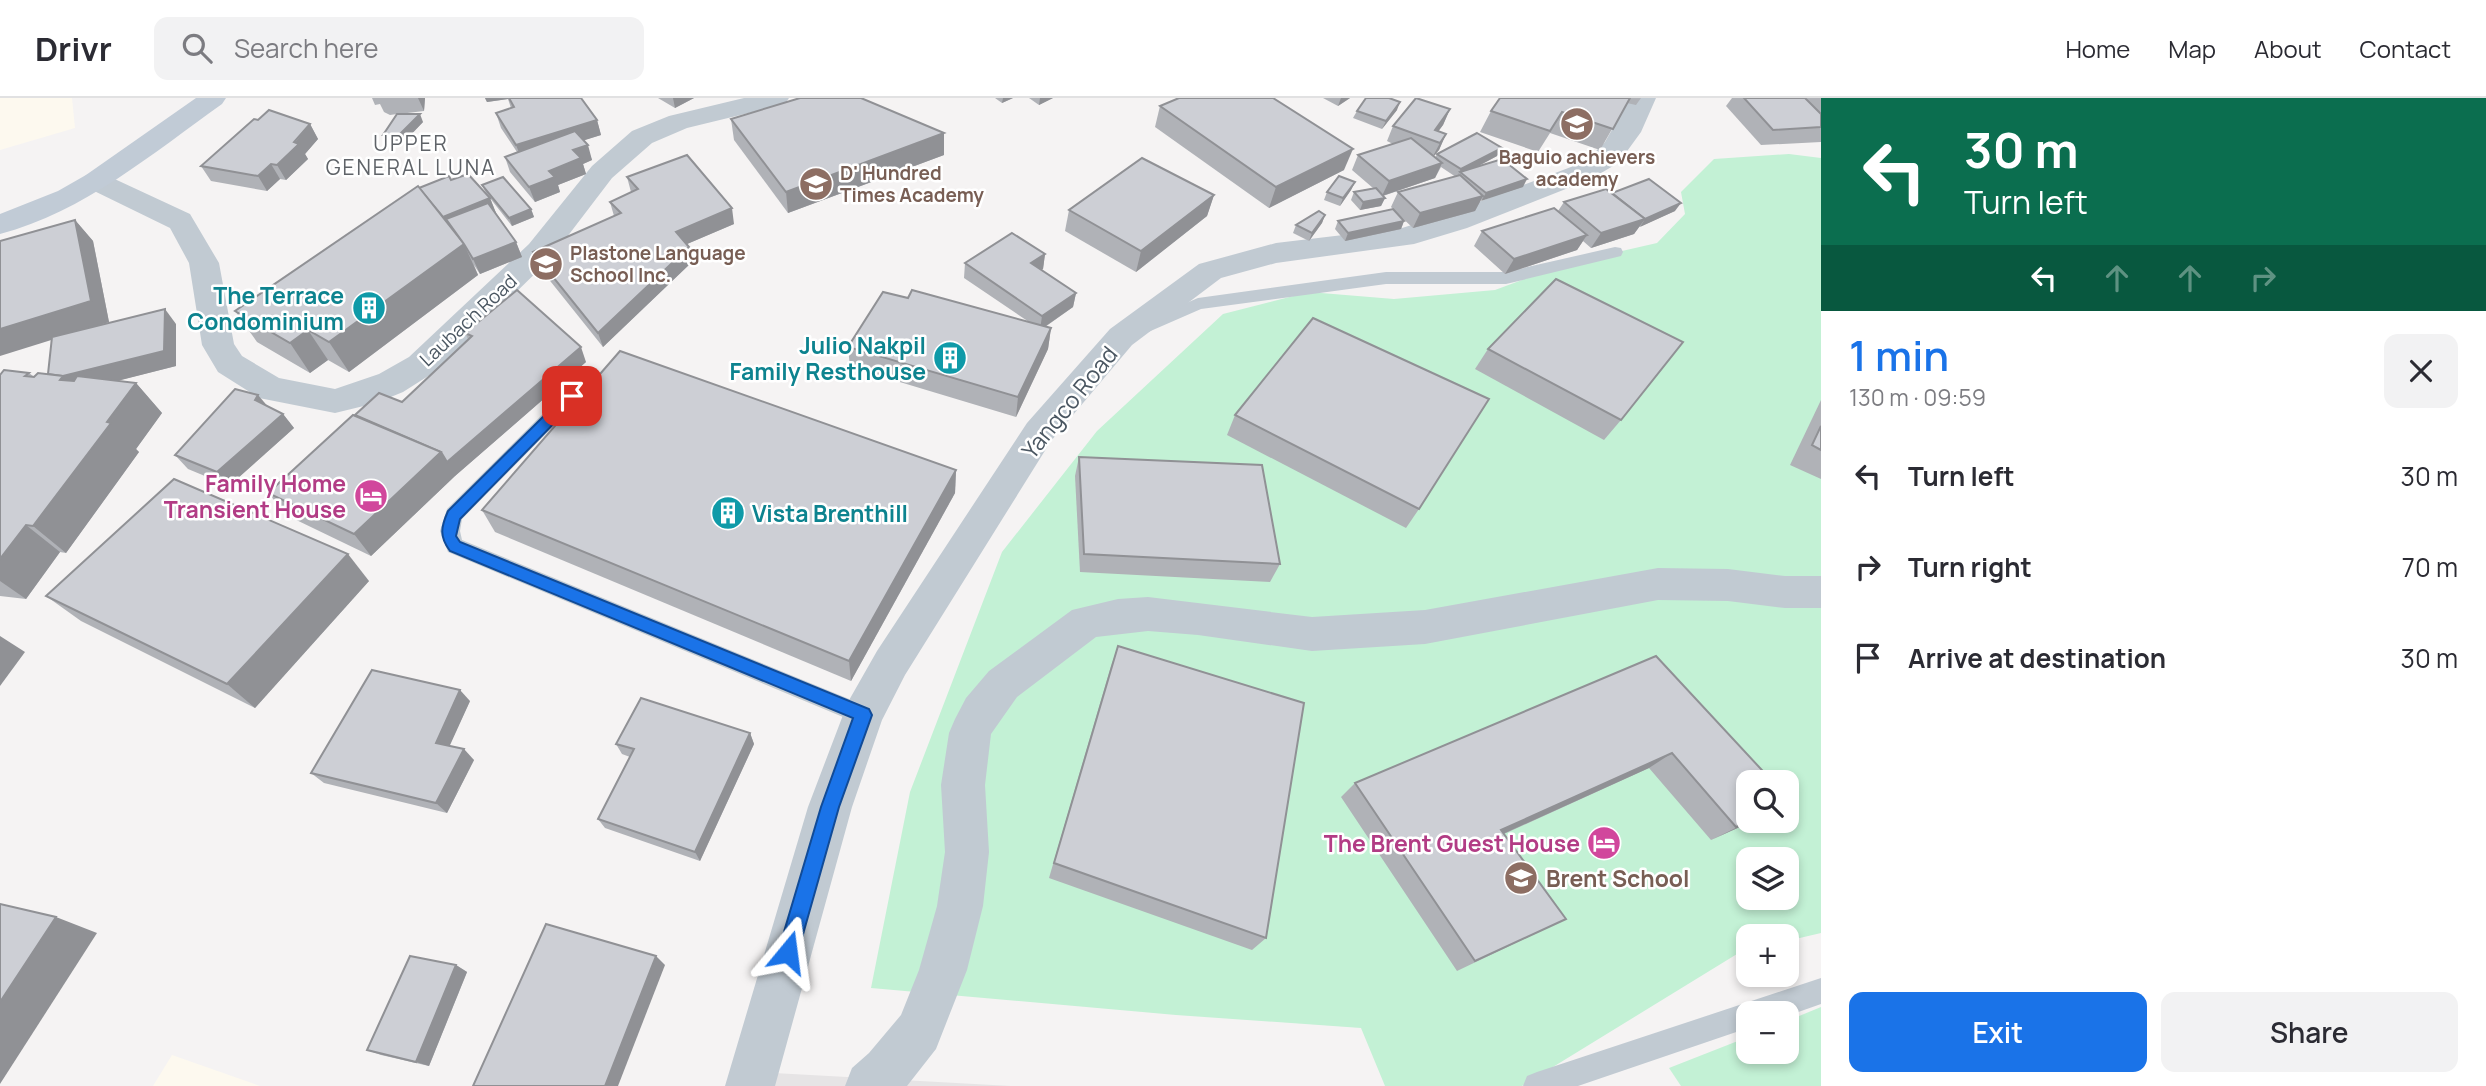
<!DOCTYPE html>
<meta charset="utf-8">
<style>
body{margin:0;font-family:Manrope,sans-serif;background:#f2f2f3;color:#2b2b33;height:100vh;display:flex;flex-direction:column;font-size:26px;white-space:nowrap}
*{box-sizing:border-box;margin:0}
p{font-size:23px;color:#7c7c81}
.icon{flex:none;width:38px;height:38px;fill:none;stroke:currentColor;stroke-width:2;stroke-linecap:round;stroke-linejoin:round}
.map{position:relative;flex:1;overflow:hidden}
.panel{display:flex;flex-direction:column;background:#fff;width:665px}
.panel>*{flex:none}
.hud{background:#0b6e4f;color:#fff;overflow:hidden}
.tools{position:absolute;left:1736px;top:672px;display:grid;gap:14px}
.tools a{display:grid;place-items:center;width:63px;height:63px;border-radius:14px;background:#fff;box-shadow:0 4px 10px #0003;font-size:35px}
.pin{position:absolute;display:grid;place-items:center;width:60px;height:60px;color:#fff;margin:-30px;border-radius:14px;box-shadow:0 4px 10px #0006}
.me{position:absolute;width:77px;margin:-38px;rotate:16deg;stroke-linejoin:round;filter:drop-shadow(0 0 5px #0008)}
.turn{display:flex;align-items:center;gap:24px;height:147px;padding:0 28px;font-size:32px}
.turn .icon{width:91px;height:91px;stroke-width:2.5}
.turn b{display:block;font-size:49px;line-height:60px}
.lanes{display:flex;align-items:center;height:66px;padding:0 28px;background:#0003;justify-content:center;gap:35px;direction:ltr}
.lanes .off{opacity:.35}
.round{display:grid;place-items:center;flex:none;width:74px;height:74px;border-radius:14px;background:#f2f2f3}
.overview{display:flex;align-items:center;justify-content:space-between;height:119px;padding:0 28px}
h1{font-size:42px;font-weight:600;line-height:52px;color:#1a73e8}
.cta{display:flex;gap:14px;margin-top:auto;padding:14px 28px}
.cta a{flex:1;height:80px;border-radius:14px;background:#1a73e8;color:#fff;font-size:28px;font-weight:600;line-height:80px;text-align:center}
.cta a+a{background:#f2f2f3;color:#2b2b33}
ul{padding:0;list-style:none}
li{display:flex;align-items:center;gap:21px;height:91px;padding:0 28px}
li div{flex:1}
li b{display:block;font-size:26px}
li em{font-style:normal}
header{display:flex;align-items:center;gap:42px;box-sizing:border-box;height:98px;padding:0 35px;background:#fff;border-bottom:2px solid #e1e1e2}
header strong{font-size:33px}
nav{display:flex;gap:38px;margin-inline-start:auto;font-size:24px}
.search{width:490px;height:63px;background:#f2f2f3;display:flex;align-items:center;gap:18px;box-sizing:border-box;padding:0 24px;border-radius:14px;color:#7c7c81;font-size:26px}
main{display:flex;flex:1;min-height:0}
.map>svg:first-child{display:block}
</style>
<header>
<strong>Drivr</strong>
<div class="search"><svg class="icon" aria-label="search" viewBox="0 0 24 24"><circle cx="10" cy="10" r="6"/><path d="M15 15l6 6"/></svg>Search here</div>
<nav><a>Home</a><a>Map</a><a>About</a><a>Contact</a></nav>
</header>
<main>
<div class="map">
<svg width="1821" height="988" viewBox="0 0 1821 988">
<rect width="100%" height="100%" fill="#f5f3f3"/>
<g fill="#fdf9ef">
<path d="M0 0H72L75 30 0 52Z"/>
<path d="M172 957 260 988H153Z"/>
</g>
<path fill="#e6e4e5" d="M774 975 1011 988H770Z"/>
<g fill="#c3f1d5" fill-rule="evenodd">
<path d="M1789 56 1821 60V835L1787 843V838H1748V853L1737 856 1522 988H1385L1361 930 1176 917 871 890 910 694 1002 454 1097 333 1223 216 1309 194 1394 201 1495 192 1565 166 1657 145 1685 116 1681 94 1714 61ZM1748 684H1787V723H1748ZM1748 761H1787V800H1748Z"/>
<path d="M1821 909V988H1681L1669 970 1748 939V954H1787V923Z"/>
</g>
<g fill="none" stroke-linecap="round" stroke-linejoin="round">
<g fill="#c1cad2" fill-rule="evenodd">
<path d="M1615 149 1621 150 1623 154 1621 158 1506 186H1386L1201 211 1146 235 1137 229 1140 225 1198 200 1386 174H1506Z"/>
<path d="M592 271 598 273 601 278 598 283 462 421 460 433 462 442 871 610 874 617 871 624 863 627 855 624 448 454 440 433 447 411 586 273Z"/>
<path d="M1821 880V906L1787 918V915H1748V930L1578 988H1523L1527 978 1537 974Z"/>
</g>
<g fill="#c1cad2" fill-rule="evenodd">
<path d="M744 0H789L785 6 687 30 652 45 612 80 551 160 433 275 403 294 376 305 335 315 259 300 218 274 202 247 189 165 170 130 86 89 82 83 86 77 96 74 106 77 190 116 219 165 234 246 242 258 279 280 335 291 379 276 409 259 529 146 592 68 632 33 669 18Z"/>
<path d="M1630 0H1656L1641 34 1625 56 1613 68 1591 81 1467 130 1414 146 1276 165 1221 180 1132 247 1051 343 905 577 882 622 852 709 775 988H725L808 709 848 604 877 553 1027 325 1110 231 1199 166 1276 145 1402 130 1447 116 1571 69 1593 56 1605 44Z"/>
<path d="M1658 470 1728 471 1785 478H1821V510H1785L1728 503 1658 502 1425 546 1312 553 1198 537 1148 533 1096 539 1017 599 991 636 985 687 989 754 983 808 967 872 936 951 907 988H845L852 970 869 955 901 917 919 872 937 808 945 754 941 687 949 635 955 621 966 600 989 573 1072 512 1118 501 1148 499 1312 519 1425 512Z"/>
</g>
<path fill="#c1cbd6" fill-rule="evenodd" d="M196 0H226L222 6C153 55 84 114 0 136V116L58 93 86 77Z"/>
</g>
<g fill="#b0b2b7">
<path d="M372 0H425L424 13 399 16 423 24 403 45H386L383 37 397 16 390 17 384 14 380 6 375 7Z"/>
<path d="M485 0H581L597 22 601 37 584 42 592 62 583 66 586 76 558 87 560 94 535 104 510 74 505 59 517 54 501 30 496 15 511 10 508 1 487 4Z"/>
<path d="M658 0H694L675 10Z"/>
<path d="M995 0H1013L1002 5Z"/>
<path d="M1029 0H1053L1039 7Z"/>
<path d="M1323 0H1350L1338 8Z"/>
<path d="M1500 0H1641L1636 7 1627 5 1600 52 1550 35 1538 54 1480 34 1491 13Z"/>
<path d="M1732 0H1821V44L1761 47 1726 8Z"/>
<path d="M1160 8 1344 72 1269 110 1155 29Z"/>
<path d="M1450 11 1443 27 1438 33 1446 36 1439 52 1434 58 1435 60 1437 56 1502 50 1497 58 1477 69 1523 89 1481 102 1475 113 1413 130 1397 115 1404 123 1401 131 1345 143 1335 131 1338 123 1393 111 1391 109 1398 94 1456 79 1441 69 1435 80 1383 98 1385 100 1381 108 1360 112 1351 102 1354 94 1373 90 1352 72 1358 57 1393 46 1387 43 1393 28Z"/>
<path d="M1397 12 1382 31 1353 20 1357 13Z"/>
<path d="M731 21 944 35V57L788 115 734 42Z"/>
<path d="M258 22 310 26 318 41 305 56 308 61 286 82 280 81 267 93 211 83 201 68Z"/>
<path d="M627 79 734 126 687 146 689 149 692 164 603 249 539 169 533 154 614 118 610 104 631 94Z"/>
<path d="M451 82 490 100 496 115 516 144 522 159 480 176 474 167 478 177 349 274 328 262 310 275 257 244 235 213 419 90Z"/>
<path d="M1355 84 1351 92 1340 108 1324 102 1327 94Z"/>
<path d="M482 87 531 111 534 119 512 128 486 95Z"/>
<path d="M1612 95 1675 113 1639 129 1634 136 1591 150 1583 143 1577 152 1505 176 1474 148 1482 133 1558 113 1564 104Z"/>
<path d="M1214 97 1207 118 1136 174 1065 133 1069 112Z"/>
<path d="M1325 117 1322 125 1309 143 1293 135 1296 127Z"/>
<path d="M75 122 93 143 109 224 92 229 176 226V268L116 283 136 285 162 315 136 351 139 354 66 455 60 454 26 501 0 498V277L29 275 33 278 48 276 52 242Z"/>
<path d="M1045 156 1043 171 1041 172 1076 195 1073 209 1045 229 1051 230 1048 251 1016 319 850 269 848 249 908 200 1029 224 964 180 965 165Z"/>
<path d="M465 235 586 264 455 378 371 458 288 418 268 395 355 317 402 304 468 241Z"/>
<path d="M1488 251 1621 322 1604 342 1475 271Z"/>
<path d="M1821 302V381L1790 367Z"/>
<path d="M267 308 283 316 294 330 229 388 188 371 175 357Z"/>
<path d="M1235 317 1419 411 1406 430 1227 337Z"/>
<path d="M1079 359 1280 466 1270 484 1080 474 1075 378Z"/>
<path d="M956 372 955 395 851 583 495 434 482 412Z"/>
<path d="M369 483 255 610 81 523 46 498Z"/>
<path d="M1118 548 1266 840 1252 852 1049 780 1111 568Z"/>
<path d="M1656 558 1748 723H1753L1711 742 1649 670 1504 736 1545 831 1457 873 1341 699 1355 685Z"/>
<path d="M470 603 449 648 474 662 447 715 324 685 311 675Z"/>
<path d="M750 635 754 646 700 763 605 730 598 721 630 659 622 656 616 646Z"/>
<path d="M456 867 467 874 429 968 381 957 367 952Z"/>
</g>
<g fill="#909195">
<path d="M418 0H425L424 13Z"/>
<path d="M485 0H508V1L487 4Z"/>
<path d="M673 0H694L675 10Z"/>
<path d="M1003 0H1013L1002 5Z"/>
<path d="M1040 0H1053L1039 7Z"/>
<path d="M1341 0H1350L1338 8Z"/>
<path d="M1400 4 1397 12 1382 31 1386 23Z"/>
<path d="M1450 11 1443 27 1432 42 1435 32Z"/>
<path d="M420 16 423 24 403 45 399 37Z"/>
<path d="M597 22 601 37 522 62 516 47Z"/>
<path d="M310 26 318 41 305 56 308 61 286 82 277 67Z"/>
<path d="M944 35V57L788 115 786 94Z"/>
<path d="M1446 36 1439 52 1432 60 1440 45Z"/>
<path d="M588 47 592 62 583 66 586 76 558 87 560 94 535 104 529 89 573 52Z"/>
<path d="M1502 50 1497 58 1463 76 1460 74 1457 79 1461 71Z"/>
<path d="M1353 51 1344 72 1269 110 1276 89Z"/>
<path d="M1442 65 1435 80 1382 98 1389 83Z"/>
<path d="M271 66 280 81 267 93 258 78Z"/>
<path d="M1527 81 1523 89 1481 103 1486 95Z"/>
<path d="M1355 84 1351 92 1340 108 1343 100Z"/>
<path d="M1214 97 1207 118 1136 174 1141 153Z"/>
<path d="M1483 98 1475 113 1413 130 1420 115Z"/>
<path d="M490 100 496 115 446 121 452 133 442 120Z"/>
<path d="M1385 100 1381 108 1360 112 1363 104Z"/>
<path d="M1681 105 1675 113 1640 129 1645 121Z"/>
<path d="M732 110 734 126 680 149 676 134Z"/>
<path d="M531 111 534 119 512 128 509 120Z"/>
<path d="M1325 117 1322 125 1309 143 1312 135Z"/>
<path d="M1645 121 1634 136 1591 150 1601 135Z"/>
<path d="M75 122 93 143 109 224 0 258V231Z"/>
<path d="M1404 123 1401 131 1345 143 1348 135Z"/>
<path d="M1587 137 1577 152 1505 176 1514 161Z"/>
<path d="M516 144 522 159 480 176 473 161Z"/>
<path d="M464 146 478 177 349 274 329 244Z"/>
<path d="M689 149 692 164 603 249 598 235Z"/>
<path d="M1045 156 1043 171 1029 180 1031 165Z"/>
<path d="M1076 195 1073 209 1040 232 1042 218Z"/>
<path d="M165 211 176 226V268L78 293 47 282Z"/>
<path d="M1051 230 1048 251 1016 319 1018 299Z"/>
<path d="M308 232 328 262 310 275 290 245Z"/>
<path d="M581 249 586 264 455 378 371 458 354 436 441 354Z"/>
<path d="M136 285 162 315 136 351 139 354 66 455 33 428 107 324Z"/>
<path d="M258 297 270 311 255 302Z"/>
<path d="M283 316 294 330 229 388 217 374Z"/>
<path d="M956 372 955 395 851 583 849 563Z"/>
<path d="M26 427 60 454 26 501 0 483V461Z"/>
<path d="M348 456 369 483 255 610 227 586Z"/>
<path d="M0 538 25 554 0 588Z"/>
<path d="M460 592 470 603 446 656 436 645Z"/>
<path d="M750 635 754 646 700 763 695 754Z"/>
<path d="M464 651 474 662 447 715 436 705Z"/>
<path d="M1672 655 1649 670 1483 745 1501 732Z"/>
<path d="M1750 723H1753L1711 742Z"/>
<path d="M56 819 97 835 0 986V904Z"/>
<path d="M656 858 665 867 618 988H605Z"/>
<path d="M456 867 467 874 429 968 416 964Z"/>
</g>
<g fill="#cdcfd5" stroke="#909195" stroke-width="2">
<path d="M509 0H581L597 22 516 47 496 15 514 9Z"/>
<path d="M800 0H861L944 35 786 94 731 21Z"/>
<path d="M1179 0H1273L1353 51 1276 89 1160 8Z"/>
<path d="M1366 0H1389L1400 4 1386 23 1357 13Z"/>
<path d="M1416 0 1450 11 1435 32 1446 36 1440 45 1393 28Z"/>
<path d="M1500 0H1630L1613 31 1562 14 1550 33 1491 13Z"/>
<path d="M1744 0H1805L1821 16V29L1773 32Z"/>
<path d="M269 12 310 26 294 44 299 46 277 67 271 66 258 78 201 68 254 21 258 22Z"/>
<path d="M397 16H420L399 37H383Z"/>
<path d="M575 33 588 47 573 52 581 60 549 73 555 79 529 89 505 59Z"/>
<path d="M1477 35 1502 50 1461 71 1437 56Z"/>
<path d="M1411 40 1442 65 1389 83 1358 57Z"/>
<path d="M687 57 732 110 676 134 689 149 598 235 533 154 621 115 610 104 638 91 627 79Z"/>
<path d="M1142 60 1214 97 1141 153 1069 112Z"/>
<path d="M1502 61 1527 81 1486 95 1460 74Z"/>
<path d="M468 76 490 100 443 119 419 90 449 78 451 82Z"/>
<path d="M1460 77 1483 98 1420 115 1398 94Z"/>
<path d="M1339 78 1355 84 1343 100 1327 94Z"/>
<path d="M503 79 531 111 509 120 482 87Z"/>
<path d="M1649 81 1681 105 1645 121 1612 95Z"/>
<path d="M418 88 464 146 329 244 308 232 290 245 235 213Z"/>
<path d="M1376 90 1385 100 1363 104 1354 94Z"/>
<path d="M1606 91 1645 121 1601 135 1564 104Z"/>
<path d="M488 105 516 144 473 161 464 146 446 121Z"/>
<path d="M1554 110 1587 137 1514 161 1482 133Z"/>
<path d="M1393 111 1404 123 1348 135 1338 123Z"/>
<path d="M1319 113 1325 117 1312 135 1296 127Z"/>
<path d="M75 122 91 203 0 231V143Z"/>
<path d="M1012 135 1045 156 1031 165 1076 195 1042 218 965 165Z"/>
<path d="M1556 181 1683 244 1621 322 1488 251Z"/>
<path d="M517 192 581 249 447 364 441 354 355 317 379 295 402 304 472 238 465 235Z"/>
<path d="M912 192 1051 230 1018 299 848 249 883 194 908 200Z"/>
<path d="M165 211 164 253 63 278 48 276 52 239Z"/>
<path d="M1313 220 1489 301 1419 411 1235 317Z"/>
<path d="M620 253 956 372 849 563 482 412Z"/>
<path d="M4 272 29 275 25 278 34 279 38 275 63 278 60 282 74 283 77 278 136 285 107 324 111 325 33 428 26 427 0 461V277Z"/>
<path d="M235 291 258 297 255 302 283 316 217 374 175 357Z"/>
<path d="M353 317 441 354 354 436 268 395Z"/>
<path d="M1821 328V352L1812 347Z"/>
<path d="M1079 359 1262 367 1280 466 1084 456Z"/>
<path d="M174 381 348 456 227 586 46 498Z"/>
<path d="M1118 548 1304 605 1266 840 1054 765Z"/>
<path d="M1656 558 1773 684H1748V723H1750L1736 729 1672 655 1501 732 1566 821 1475 863 1355 685Z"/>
<path d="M372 572 460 592 436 645 464 651 436 705 311 675Z"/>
<path d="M641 600 750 635 695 754 598 721 634 651 616 646Z"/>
<path d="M0 806 56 819 0 904Z"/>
<path d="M546 826 656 858 605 988H473Z"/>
<path d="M410 858 456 867 416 964 367 952Z"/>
</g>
<path fill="#1a73e8" stroke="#114b97" stroke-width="2" d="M572 293 577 295V302L460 421 456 438 460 444 869 611 872 617 839 709 798 854 795 861 788 864 781 861 778 854 821 709 853 620 450 453C439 438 441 429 448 413L567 295Z"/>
<defs>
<g id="school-disc" transform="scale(1.75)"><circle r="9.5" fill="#8d6e63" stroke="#fff"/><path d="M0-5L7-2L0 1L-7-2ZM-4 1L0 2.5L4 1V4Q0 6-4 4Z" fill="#fff"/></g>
<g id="building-disc" transform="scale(1.75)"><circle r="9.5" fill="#0f9aa8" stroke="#fff"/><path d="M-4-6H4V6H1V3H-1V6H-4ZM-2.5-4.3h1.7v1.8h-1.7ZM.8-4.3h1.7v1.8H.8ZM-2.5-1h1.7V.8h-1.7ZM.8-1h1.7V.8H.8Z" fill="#fff"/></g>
<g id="hotel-disc" transform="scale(1.75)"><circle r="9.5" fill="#d1479c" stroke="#fff"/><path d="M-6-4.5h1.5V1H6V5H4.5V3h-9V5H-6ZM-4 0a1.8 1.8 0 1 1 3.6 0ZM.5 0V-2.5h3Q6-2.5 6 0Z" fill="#fff"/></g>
<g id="university-disc" transform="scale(1.75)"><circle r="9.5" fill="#8d6e63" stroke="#fff"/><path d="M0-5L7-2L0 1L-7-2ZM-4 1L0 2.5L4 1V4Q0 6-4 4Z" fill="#fff"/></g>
</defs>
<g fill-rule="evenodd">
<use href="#school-disc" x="1577" y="26"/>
<use href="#school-disc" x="816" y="86"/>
<use href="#school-disc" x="546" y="166"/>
<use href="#building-disc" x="369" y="210"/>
<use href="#building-disc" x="950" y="260"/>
<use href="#hotel-disc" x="371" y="398"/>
<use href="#building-disc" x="728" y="415"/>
<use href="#hotel-disc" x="1604" y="745"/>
<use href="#university-disc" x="1521" y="780"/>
</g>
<g text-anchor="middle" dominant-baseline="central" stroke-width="5" stroke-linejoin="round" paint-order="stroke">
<g font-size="19" font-weight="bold" fill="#785e54" stroke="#fff" text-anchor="start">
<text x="1577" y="59" text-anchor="middle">Baguio achievers<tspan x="1577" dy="22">academy</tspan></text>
<text x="840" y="75">D' Hundred<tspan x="840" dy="22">Times Academy</tspan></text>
<text x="570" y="155">Plastone Language<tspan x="570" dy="22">School Inc.</tspan></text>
</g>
<g font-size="19" fill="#4a5661" stroke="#fff">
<text transform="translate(468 222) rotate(-43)">Laubach Road</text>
</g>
<g font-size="21" letter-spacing="2" fill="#5f6368" stroke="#fff">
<text x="411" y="45">UPPER<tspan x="411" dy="24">GENERAL LUNA</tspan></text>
</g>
<g font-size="23" font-weight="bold" fill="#0d838f" stroke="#fff" text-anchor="end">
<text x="344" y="197">The Terrace<tspan x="344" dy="26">Condominium</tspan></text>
<text x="926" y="247">Julio Nakpil<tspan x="926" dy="26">Family Resthouse</tspan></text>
<text x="752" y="415" text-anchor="start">Vista Brenthill</text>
</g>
<g font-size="23" fill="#4a5661" stroke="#fff">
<text transform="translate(1069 304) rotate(-51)">Yangco Road</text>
</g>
<g font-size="23" font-weight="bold" fill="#b23c85" stroke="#fff" text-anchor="end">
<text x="346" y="385">Family Home<tspan x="346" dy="26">Transient House</tspan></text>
<text x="1580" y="745">The Brent Guest House</text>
</g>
<g font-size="23" font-weight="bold" fill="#785e54" stroke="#fff" text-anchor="start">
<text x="1546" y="780">Brent School</text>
</g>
</g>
</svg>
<div class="tools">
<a><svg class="icon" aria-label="search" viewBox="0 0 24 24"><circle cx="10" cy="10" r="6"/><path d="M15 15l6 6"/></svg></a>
<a><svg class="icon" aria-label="layers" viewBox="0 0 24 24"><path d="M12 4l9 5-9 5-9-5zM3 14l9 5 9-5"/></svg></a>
<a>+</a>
<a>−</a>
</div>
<div class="pin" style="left:572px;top:298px;background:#d93025"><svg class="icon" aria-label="arrive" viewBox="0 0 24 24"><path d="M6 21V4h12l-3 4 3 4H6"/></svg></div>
<svg class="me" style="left:788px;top:854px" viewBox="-20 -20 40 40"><path d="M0-17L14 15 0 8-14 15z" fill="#1a73e8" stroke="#fff" stroke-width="4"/></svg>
</div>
<section class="panel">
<div class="hud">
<div class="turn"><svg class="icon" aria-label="left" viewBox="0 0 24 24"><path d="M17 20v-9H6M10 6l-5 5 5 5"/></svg><div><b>30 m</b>Turn left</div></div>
<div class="lanes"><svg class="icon" aria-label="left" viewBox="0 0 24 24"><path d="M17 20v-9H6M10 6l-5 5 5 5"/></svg><svg class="icon off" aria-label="ahead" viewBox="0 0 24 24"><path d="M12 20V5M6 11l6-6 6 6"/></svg><svg class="icon off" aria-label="ahead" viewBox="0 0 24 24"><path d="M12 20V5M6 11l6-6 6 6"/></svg><svg class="icon off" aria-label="right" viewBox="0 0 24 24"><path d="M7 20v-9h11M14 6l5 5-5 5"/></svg></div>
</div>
<div class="overview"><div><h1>1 min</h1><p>130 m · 09:59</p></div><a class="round"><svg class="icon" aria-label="close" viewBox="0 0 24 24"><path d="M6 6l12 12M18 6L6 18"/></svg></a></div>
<ul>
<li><svg class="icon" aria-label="left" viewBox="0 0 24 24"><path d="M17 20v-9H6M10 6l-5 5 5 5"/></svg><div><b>Turn left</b></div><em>30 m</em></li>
<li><svg class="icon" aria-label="right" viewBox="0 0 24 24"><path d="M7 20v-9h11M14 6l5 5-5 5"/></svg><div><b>Turn right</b></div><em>70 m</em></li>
<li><svg class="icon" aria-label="arrive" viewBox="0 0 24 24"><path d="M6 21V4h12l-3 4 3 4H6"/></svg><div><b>Arrive at destination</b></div><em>30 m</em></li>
</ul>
<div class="cta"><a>Exit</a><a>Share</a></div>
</section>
</main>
